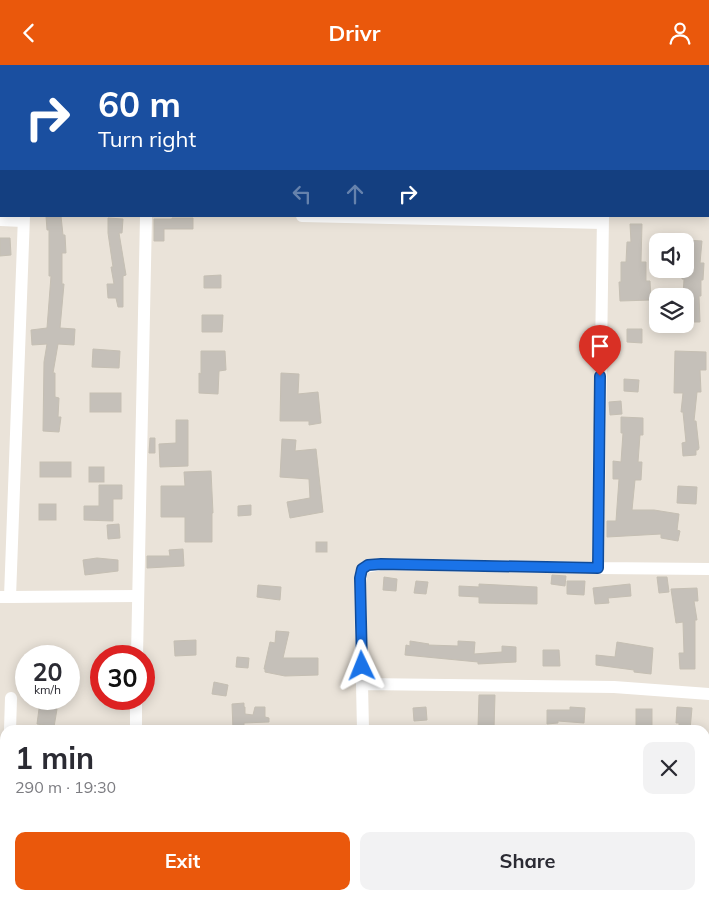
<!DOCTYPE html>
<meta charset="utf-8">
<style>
body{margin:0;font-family:Mulish,sans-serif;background:#f2f2f3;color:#2b2b33;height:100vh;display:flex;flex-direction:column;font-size:19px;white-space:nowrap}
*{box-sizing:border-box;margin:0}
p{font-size:16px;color:#7c7c81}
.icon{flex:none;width:28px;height:28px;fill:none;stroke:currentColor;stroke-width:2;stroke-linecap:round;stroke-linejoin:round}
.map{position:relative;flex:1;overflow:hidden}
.side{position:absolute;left:0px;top:660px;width:710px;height:175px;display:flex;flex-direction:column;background:#fff;border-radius:15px 15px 0 0;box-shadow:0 2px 12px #0003}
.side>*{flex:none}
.guide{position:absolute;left:0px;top:0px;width:710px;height:152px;box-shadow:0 2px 12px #0003;background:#1a4fa0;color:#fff;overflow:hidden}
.controls{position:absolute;left:649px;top:168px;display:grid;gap:10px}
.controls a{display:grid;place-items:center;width:45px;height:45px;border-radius:10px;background:#fff;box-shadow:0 2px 12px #0003;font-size:25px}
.speed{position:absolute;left:15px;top:580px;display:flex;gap:10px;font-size:25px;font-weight:700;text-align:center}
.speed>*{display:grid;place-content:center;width:65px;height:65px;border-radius:50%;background:#fff;box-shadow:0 2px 12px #0003;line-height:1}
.speed small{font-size:12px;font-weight:400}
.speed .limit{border:8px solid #d22;background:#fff;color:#111}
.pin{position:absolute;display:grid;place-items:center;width:42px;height:42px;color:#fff;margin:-51px -21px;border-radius:50% 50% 50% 0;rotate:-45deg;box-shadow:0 0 5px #0007}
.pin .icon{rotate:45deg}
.me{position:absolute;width:55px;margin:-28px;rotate:358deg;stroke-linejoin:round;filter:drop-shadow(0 0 4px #0008)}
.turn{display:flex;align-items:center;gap:18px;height:105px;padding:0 15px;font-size:22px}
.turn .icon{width:65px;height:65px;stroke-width:2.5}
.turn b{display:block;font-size:35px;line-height:42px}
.lanes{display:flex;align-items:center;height:48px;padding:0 15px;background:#0003;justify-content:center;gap:25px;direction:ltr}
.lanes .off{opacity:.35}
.round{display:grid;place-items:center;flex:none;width:52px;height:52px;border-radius:10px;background:#f2f2f3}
.summary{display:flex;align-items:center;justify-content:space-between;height:85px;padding:0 15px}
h1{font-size:30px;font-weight:700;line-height:38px}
.action{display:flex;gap:10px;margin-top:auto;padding:10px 15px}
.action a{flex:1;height:58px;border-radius:10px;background:#ea580c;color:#fff;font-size:20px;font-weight:700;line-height:58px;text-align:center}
.action a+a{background:#f2f2f3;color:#2b2b33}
header{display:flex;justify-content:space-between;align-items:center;height:65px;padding:0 15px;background:#ea580c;color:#fff;font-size:22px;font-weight:700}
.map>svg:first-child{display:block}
</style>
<header><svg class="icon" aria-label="back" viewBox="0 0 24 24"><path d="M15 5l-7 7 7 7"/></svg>Drivr<svg class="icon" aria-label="person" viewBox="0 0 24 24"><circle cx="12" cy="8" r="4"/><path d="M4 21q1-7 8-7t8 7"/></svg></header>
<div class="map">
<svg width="709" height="835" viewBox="0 0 709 835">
<rect width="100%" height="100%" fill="#eae3d9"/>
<g fill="#c5c0b9" stroke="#c5bfb3">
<path d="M46 151H61L63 170H65L66 188H62V219H64L60 263 75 264 74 280 58 279 53 308H55V332L59 333 58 352H61L59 367 43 366 44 297 47 279 32 280 31 265 47 263 51 211H49V165H47Z"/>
<path d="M108 153 123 154 122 168H119L126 210 123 211V242H118L116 233H108L107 219H114L111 202H113L108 168Z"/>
<path d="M172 153H193V164H164V176H154V154H172Z"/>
<path d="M630 159H642L641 197H646V216H650L651 235 620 236 619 217H621V197H626L627 177H631Z"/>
<path d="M0 173H10L11 190 0 191Z"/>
<path d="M687 175 702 176 700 198H704L703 215H701V231H699L700 257H685V231H683L684 214H682V204H685Z"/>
<path d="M221 210V223H204V211Z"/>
<path d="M202 250H223L222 267H202Z"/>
<path d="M627 264H642V278L627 277Z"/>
<path d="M93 284 120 286 119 303 92 302Z"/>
<path d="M201 286H225L226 305 219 306 218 329 199 328V308L201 309Z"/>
<path d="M675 286 706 287V305H700L701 327H697L694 356H696L699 383 698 385H696V390L683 391 682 378 686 377 683 347H681L683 328H674Z"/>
<path d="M281 308 299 309 298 329 318 327 321 358 309 360V356H280Z"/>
<path d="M624 314 639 315 638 327 624 326Z"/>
<rect x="90" y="328" width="31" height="19"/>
<path d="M621 336 622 349 610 350 609 337Z"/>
<path d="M621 352 643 353V370H640L638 397H642L641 415H635L632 445H654L679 449 677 465 680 466 678 476 661 473V469L607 472V456H616L619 414H613V396L621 397 623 368H621Z"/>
<path d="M176 355H188V401L160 402 159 379 176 378Z"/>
<path d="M150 373H155V388H149Z"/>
<path d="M282 374 296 375 295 386 316 384 323 447 290 453 287 437 310 433 309 414 280 412Z"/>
<rect x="40" y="397" width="31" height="15"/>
<rect x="89" y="402" width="15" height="15"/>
<path d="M211 406 213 448H212V477H185V452H161V421H185L184 407Z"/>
<path d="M99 420H122V434H113V456L84 455V441H99Z"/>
<path d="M678 421 697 422 696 439 677 438Z"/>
<rect x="39" y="439" width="17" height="16"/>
<path d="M251 440V450L238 451V441Z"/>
<path d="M119 459 120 473 108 474 107 460Z"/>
<rect x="316" y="477" width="11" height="10"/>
<path d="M183 484 184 501 147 503V491H170L169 485Z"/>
<path d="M97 493 118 495V506L85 510 83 495Z"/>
<path d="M552 510 566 511 565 521 551 519Z"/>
<path d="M384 512 397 514 396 526 383 525Z"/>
<path d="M657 512H667L669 527 659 528Z"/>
<path d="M416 516 428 517 426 529 414 528Z"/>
<path d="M567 516H585L584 530 567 529Z"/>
<path d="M479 519 537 522V539L479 538V532L459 531V521L479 522Z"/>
<path d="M630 519 631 531 608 533 609 538 595 539 593 523Z"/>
<path d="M258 520 281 522 280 535 257 532Z"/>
<path d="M697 523 698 536H694L697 555H695V604H680L679 588H684L683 557 676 558 671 524Z"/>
<path d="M276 566 289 567 283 593H318V610L285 611 265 607V604H264L270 577 275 578Z"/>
<path d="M196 575V590L175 591 174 576Z"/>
<path d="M410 576 429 579 428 580 458 581V576L475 577 474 589 502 587V581L516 582V597L478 599V597L405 590 406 580 410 581Z"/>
<path d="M617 577 653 583 651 609 634 607V605L596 600V590L615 592Z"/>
<path d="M543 585H559L560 601H543Z"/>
<path d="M237 592 249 593 248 603 236 602Z"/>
<path d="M214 617 228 620 226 631 212 629Z"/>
<path d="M479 630H495L494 664 478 663Z"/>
<path d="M39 634H52L53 643 57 644 54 662 37 659 39 644Z"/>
<path d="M244 638V642H245V649L253 650 255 642H265V652L269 653V657L244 658V665H233L232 639Z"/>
<path d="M426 642 427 655 414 656 413 643Z"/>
<path d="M570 642 585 643 584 658 558 656V658L547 659V645H570Z"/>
<path d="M677 642 692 643 690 665H679V658H676Z"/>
<rect x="636" y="644" width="16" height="21"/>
</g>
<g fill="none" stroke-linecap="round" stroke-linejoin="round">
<g stroke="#fff" stroke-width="12">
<path d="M27 1V0"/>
<path d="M345 1V0"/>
<path d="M607 1V0"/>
<path d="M302 151 602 158"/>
<path d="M603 151 598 503 709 504"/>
<path d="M0 155 23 156"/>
<path d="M0 532H10L24 151"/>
<path d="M10 532 137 531"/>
<path d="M137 591 146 151"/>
<path d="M362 619 360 519 361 508 365 502 381 499 598 503"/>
<path d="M10 665 11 633"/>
<path d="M136 665V634"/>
<path d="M363 665 362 619 614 622 709 629"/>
<path d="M705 747H709"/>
<path d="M617 830V835"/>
<path d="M8 835V830"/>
<path d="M129 835V830"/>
<path d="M253 835V830"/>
<path d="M375 835 376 830"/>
<path d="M494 835 495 830"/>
</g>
</g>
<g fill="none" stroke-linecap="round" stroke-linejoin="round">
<g stroke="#114b97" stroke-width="12">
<path id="route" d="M362 601 360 513 362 504 368 500 381 499 598 503 600 311"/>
</g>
<use href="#route" stroke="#1a73e8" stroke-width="9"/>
</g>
</svg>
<div class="controls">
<a><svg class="icon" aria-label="sound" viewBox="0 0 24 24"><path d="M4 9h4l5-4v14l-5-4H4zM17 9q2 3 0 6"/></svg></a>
<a><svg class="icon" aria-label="layers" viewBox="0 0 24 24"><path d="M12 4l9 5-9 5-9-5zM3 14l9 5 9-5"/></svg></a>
</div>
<div class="speed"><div>20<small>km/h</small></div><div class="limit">30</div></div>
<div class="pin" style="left:600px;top:311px;background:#d93025"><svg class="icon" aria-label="arrive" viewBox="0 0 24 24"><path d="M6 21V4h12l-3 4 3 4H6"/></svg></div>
<svg class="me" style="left:362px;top:601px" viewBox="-20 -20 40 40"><path d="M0-17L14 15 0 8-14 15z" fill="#1a73e8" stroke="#fff" stroke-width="4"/></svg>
<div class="guide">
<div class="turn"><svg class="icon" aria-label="right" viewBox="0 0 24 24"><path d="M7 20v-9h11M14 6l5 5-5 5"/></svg><div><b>60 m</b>Turn right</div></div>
<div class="lanes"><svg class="icon off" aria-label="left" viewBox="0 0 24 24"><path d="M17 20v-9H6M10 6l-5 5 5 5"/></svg><svg class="icon off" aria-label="ahead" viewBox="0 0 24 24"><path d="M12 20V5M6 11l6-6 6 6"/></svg><svg class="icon" aria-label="right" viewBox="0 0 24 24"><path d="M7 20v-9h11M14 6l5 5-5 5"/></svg></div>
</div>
<section class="side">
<div class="summary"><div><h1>1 min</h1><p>290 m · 19:30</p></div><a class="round"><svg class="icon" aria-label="close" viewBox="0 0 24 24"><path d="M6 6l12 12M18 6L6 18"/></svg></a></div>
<div class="action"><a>Exit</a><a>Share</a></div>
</section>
</div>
